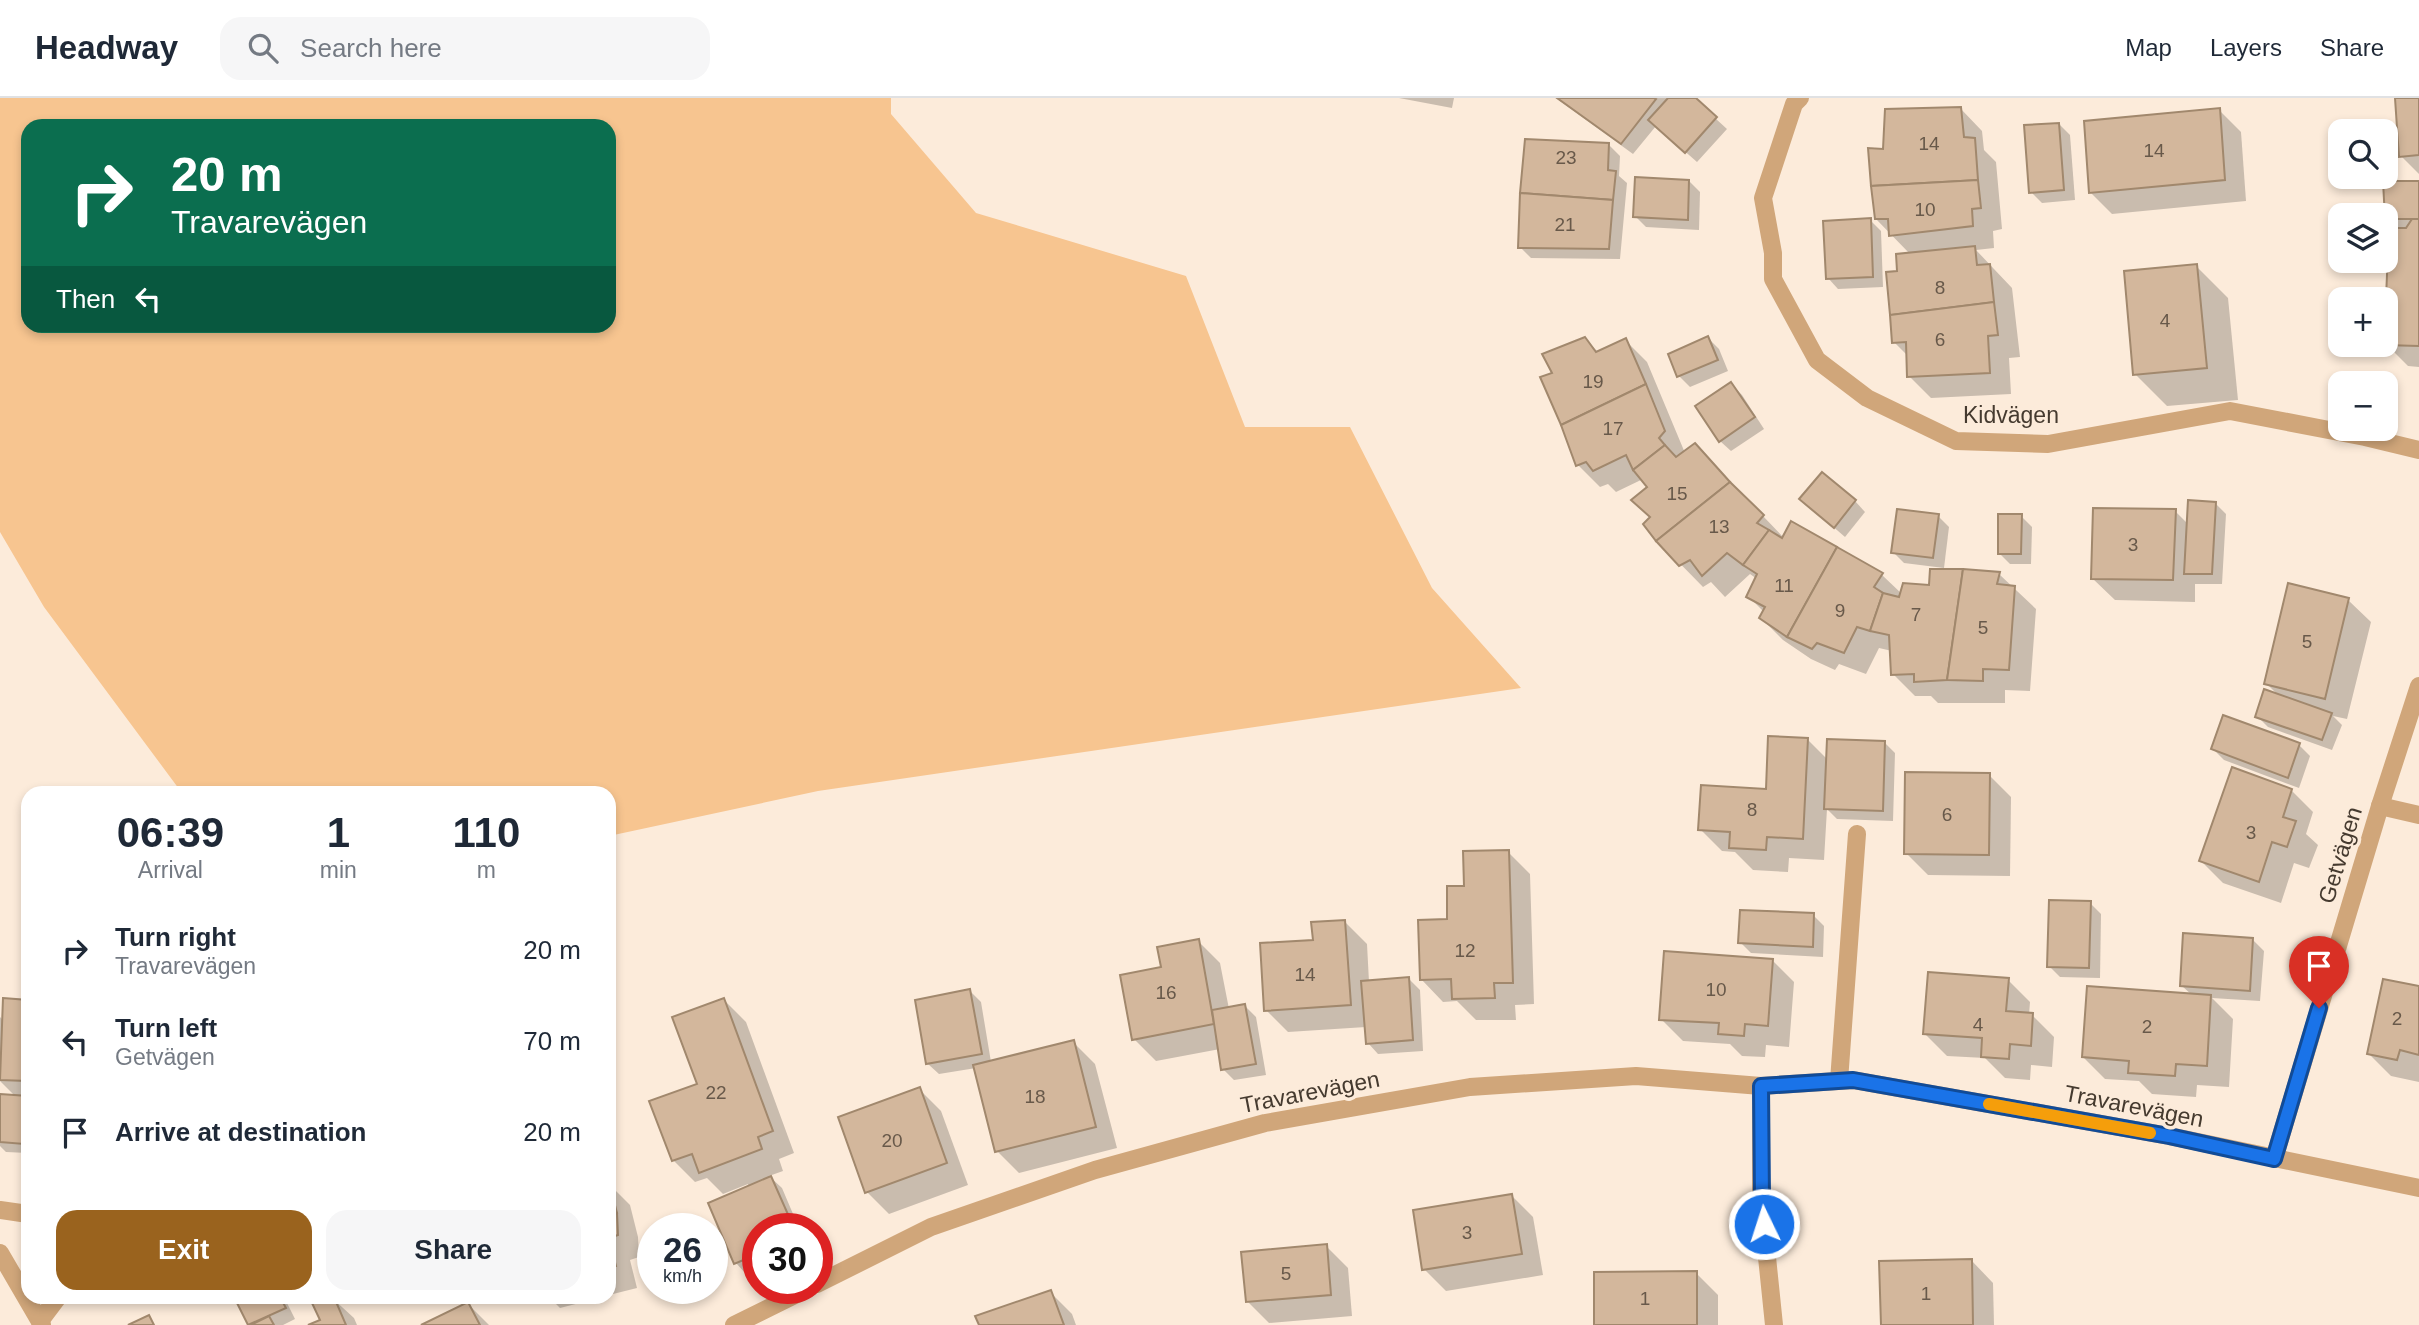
<!DOCTYPE html>
<meta charset="utf-8">
<style>
body{margin:0;font-family:Arial,sans-serif;background:#f6f6f7;color:#1f2937;height:100vh;display:flex;flex-direction:column;font-size:26px;white-space:nowrap}
*{box-sizing:border-box;margin:0}
p{font-size:23px;color:#747a83}
.icon{flex:none;width:38px;height:38px;fill:none;stroke:currentColor;stroke-width:2;stroke-linecap:round;stroke-linejoin:round}
.map{position:relative;flex:1;overflow:hidden}
.sheet{position:absolute;left:21px;top:688px;width:595px;height:518px;display:flex;flex-direction:column;background:#fff;border-radius:21px;box-shadow:0 4px 10px #0003}
.sheet>*{flex:none}
.banner{position:absolute;left:21px;top:21px;width:595px;height:214px;border-radius:21px;box-shadow:0 4px 10px #0003;background:#0b6e4f;color:#fff;overflow:hidden}
.fabs{position:absolute;left:2328px;top:21px;display:grid;gap:14px}
.fabs a{display:grid;place-items:center;width:70px;height:70px;border-radius:14px;background:#fff;box-shadow:0 4px 10px #0003;font-size:35px}
.speed{position:absolute;left:637px;top:1115px;display:flex;gap:14px;font-size:35px;font-weight:700;text-align:center}
.speed>*{display:grid;place-content:center;width:91px;height:91px;border-radius:50%;background:#fff;box-shadow:0 4px 10px #0003;line-height:1}
.speed small{font-size:18px;font-weight:400}
.speed .limit{border:10px solid #d22;background:#fff;color:#111}
.pin{position:absolute;display:grid;place-items:center;width:60px;height:60px;color:#fff;margin:-72px -30px;border-radius:50% 50% 50% 0;rotate:-45deg;box-shadow:0 0 7px #0007}
.pin .icon{rotate:45deg}
.me{position:absolute;width:77px;margin:-38px;rotate:356deg;stroke-linejoin:round;filter:drop-shadow(0 0 5px #0008)}
.turn{display:flex;align-items:center;gap:24px;height:147px;padding:0 35px;font-size:32px}
.turn .icon{width:91px;height:91px;stroke-width:2.5}
.turn b{display:block;font-size:49px;line-height:60px}
.then{display:flex;align-items:center;height:66px;padding:0 35px;background:#0003;gap:14px;font-size:26px}
.eta{display:flex;justify-content:space-evenly;align-items:center;height:119px;text-align:center}
.eta b{font-size:42px;font-weight:600;line-height:49px}
.primary-button{display:flex;gap:14px;margin-top:auto;padding:14px 35px}
.primary-button a{flex:1;height:80px;border-radius:21px;background:#9a631e;color:#fff;font-size:28px;font-weight:600;line-height:80px;text-align:center}
.primary-button a+a{background:#f6f6f7;color:#1f2937}
ul{padding:0;list-style:none}
li{display:flex;align-items:center;gap:21px;height:91px;padding:0 35px}
li div{flex:1}
li b{display:block;font-size:26px}
li em{font-style:normal}
header{display:flex;align-items:center;gap:42px;box-sizing:border-box;height:98px;padding:0 35px;background:#fff;border-bottom:2px solid #e0e1e3}
header strong{font-size:33px}
nav{display:flex;gap:38px;margin-inline-start:auto;font-size:24px}
.search{width:490px;height:63px;background:#f6f6f7;display:flex;align-items:center;gap:18px;box-sizing:border-box;padding:0 24px;border-radius:21px;color:#747a83;font-size:26px}
.map>svg:first-child{display:block}
</style>
<header>
<strong>Headway</strong>
<div class="search"><svg class="icon" aria-label="search" viewBox="0 0 24 24"><circle cx="10" cy="10" r="6"/><path d="M15 15l6 6"/></svg>Search here</div>
<nav><a>Map</a><a>Layers</a><a>Share</a></nav>
</header>
<div class="map">
<svg width="2419" height="1227" viewBox="0 0 2419 1227">
<rect width="100%" height="100%" fill="#fcebda"/>
<path fill="#f7c590" fill-rule="evenodd" d="M0 0H891V16L976 115 1186 178 1245 329H1350L1432 490 1521 590 818 693 609 738V695H182L44 509 0 434ZM28 28H609V228H28Z"/>
<g fill="#0003">
<path d="M1399 0H1454L1452 10Z"/>
<path d="M1556 0H1693L1727 31 1697 64 1656 28 1633 56Z"/>
<path d="M2397 0H2419V76L2401 58Z"/>
<path d="M1960 10 1982 33 1984 52 1996 64 2002 131 1993 133 1994 150 1976 152 2012 190 2020 259 2009 260 2011 296 1931 300 1909 278V259L1894 244 1899 175 1910 156 1876 121 1884 52Z"/>
<path d="M2219 12 2241 34 2246 103 2112 116 2090 94Z"/>
<path d="M2059 26 2070 37 2075 102 2042 105 2031 94Z"/>
<path d="M1609 47 1620 58 1619 78 1627 85 1620 161 1531 160 1520 149Z"/>
<path d="M1689 83 1700 94 1699 132 1646 129 1635 118Z"/>
<path d="M2419 85V269L2408 268 2386 246 2397 132 2386 120Z"/>
<path d="M1870 122 1881 133 1883 189 1838 191 1828 180Z"/>
<path d="M2196 168 2228 200 2238 302 2167 308 2135 276Z"/>
<path d="M1708 240 1719 251 1728 273 1690 289 1679 278Z"/>
<path d="M1585 241 1599 255 1625 242 1647 264 1685 355 1695 347 1784 440 1882 477 1902 496 1999 476 2036 511 2030 593 2005 592V605H1938L1931 598H1915L1893 576 1892 553 1879 550 1866 576 1839 566 1835 572 1811 561 1783 542 1761 520 1764 514 1748 498 1757 481 1750 476 1725 499 1711 484 1703 489 1657 442 1649 390 1643 381 1616 394 1608 386 1600 389 1578 367 1555 276Z"/>
<path d="M1731 286 1742 297 1764 331 1731 353 1720 343Z"/>
<path d="M1801 401 1855 403 1865 414 1845 439Z"/>
<path d="M2215 405 2226 416 2222 486H2195V504L2115 502 2092 480 2175 413 2188 426Z"/>
<path d="M1938 418 1949 429 1944 470 1904 465 1893 454Z"/>
<path d="M2021 418 2032 429 2031 466H2010L1999 455Z"/>
<path d="M2348 502 2371 524 2347 621 2333 618 2342 627 2332 652 2268 629 2257 618 2279 598 2266 585Z"/>
<path d="M1808 642 1828 662 1884 644 1895 655 1893 723 1837 721 1827 711 1824 762 1789 760 1788 774 1753 772 1735 754 1722 753 1700 731 1768 693Z"/>
<path d="M2299 647 2310 658 2299 690 2224 662 2213 651Z"/>
<path d="M1989 677 2011 699 2010 778 1928 777 1906 755Z"/>
<path d="M2291 692 2313 714 2306 736 2318 747 2309 770 2294 765 2281 805 2223 785 2201 763Z"/>
<path d="M1508 754 1530 776 1534 906 1515 907 1516 922H1476L1457 903 1443 904 1421 881 1465 789Z"/>
<path d="M2090 805 2101 816 2100 880 2060 879 2049 868Z"/>
<path d="M1813 817 1824 828 1823 859 1751 855 1740 844Z"/>
<path d="M1345 824 1367 846 1369 884 1409 881 1420 892 1423 953 1378 956 1368 945 1366 929 1288 934 1266 912 1315 844Z"/>
<path d="M2253 842 2264 853 2260 903 2212 900 2233 921 2229 989 2197 987 2196 999 2152 996 2139 983 2105 981 2083 959 2192 897 2182 888Z"/>
<path d="M1198 843 1220 865 1229 911 1245 908 1256 919 1266 977 1234 982 1223 971 1220 951 1156 963 1134 941Z"/>
<path d="M1772 862 1794 884 1789 949 1766 947 1765 959 1742 958 1730 946 1683 943 1661 921Z"/>
<path d="M2008 882 2030 904 2029 917H2032L2054 939 2052 969 2031 967 2030 982 2005 980 1985 960 1947 958 1925 936Z"/>
<path d="M2419 890V984L2391 978 2369 956Z"/>
<path d="M970 893 981 904 991 964 1073 944 1095 966 1117 1050 1019 1075 997 1053 976 970 939 976 928 966Z"/>
<path d="M724 902 746 924 794 1055 779 1061 783 1073 769 1078 782 1090 799 1130H758V1171L746 1176 736 1165 748 1086 723 1096 707 1080 695 1084 673 1062Z"/>
<path d="M28 904V1055L6 1054 0 1048V998L16 999 0 983V919L3 922Z"/>
<path d="M919 991 941 1013 968 1087 889 1116 867 1094Z"/>
<path d="M609 1086 630 1107 638 1139 639 1159 630 1162 637 1190 609 1197Z"/>
<path d="M1511 1097 1533 1119 1543 1177 1446 1193 1424 1171Z"/>
<path d="M1326 1148 1348 1170 1352 1218 1269 1225 1247 1203Z"/>
<path d="M1971 1162 1993 1185 1994 1227H1882Z"/>
<path d="M1696 1175 1718 1197V1227H1596Z"/>
<path d="M1050 1194 1072 1216 1076 1227H981Z"/>
<path d="M236 1199H284L295 1221 283 1227H250Z"/>
<path d="M331 1199 354 1220 357 1227H312L322 1222 314 1206Z"/>
<path d="M549 1199H603L560 1210Z"/>
<path d="M468 1206 489 1227H425Z"/>
</g>
<g fill="#d3b79c" stroke="#a1886d" stroke-width="2">
<path d="M1557 0H1654L1656 1 1621 46Z"/>
<path d="M1668 0H1696L1717 19 1685 55 1648 22Z"/>
<path d="M2395 0H2419V57L2399 59Z"/>
<path d="M1961 9 1964 39 1975 40 1978 82 1871 88 1868 50 1883 51 1885 11Z"/>
<path d="M2220 10 2225 82 2089 95 2084 23Z"/>
<path d="M2059 25 2064 92 2029 95 2024 27Z"/>
<path d="M1525 41 1609 45 1608 72 1616 73 1613 102 1520 95Z"/>
<path d="M1635 79 1689 82 1688 122 1633 119Z"/>
<path d="M1978 82 1981 110 1972 111 1973 128 1889 138 1888 121H1875L1871 88Z"/>
<path d="M2383 83H2419V121H2385Z"/>
<path d="M1520 95 1613 102 1609 151 1518 150Z"/>
<path d="M1871 120 1873 179 1826 181 1823 123Z"/>
<path d="M2412 121H2419V248L2384 247 2389 130H2406Z"/>
<path d="M1975 148 1977 167 1990 166 1994 204 1890 217 1886 174 1897 173 1896 156Z"/>
<path d="M2197 166 2207 270 2133 277 2124 173Z"/>
<path d="M1994 204 1998 237 1988 238 1990 275 1907 279 1906 244 1892 245 1890 217Z"/>
<path d="M1708 238 1718 262 1677 279 1668 256Z"/>
<path d="M1585 239 1596 254 1626 240 1646 286 1561 327 1540 279 1552 275 1542 256Z"/>
<path d="M1731 284 1755 319 1719 344 1695 308Z"/>
<path d="M1646 286 1665 333 1659 340 1665 347 1633 372 1626 357 1593 373 1586 364 1576 368 1561 327Z"/>
<path d="M1695 345 1730 384 1656 443 1643 426 1650 419 1631 402 1647 389 1633 372 1665 347 1676 359Z"/>
<path d="M1822 374 1856 402 1834 430 1799 401Z"/>
<path d="M1730 384 1764 417 1757 425 1769 432 1743 467 1727 455 1702 478 1690 462 1679 468 1656 443Z"/>
<path d="M2188 402 2216 404 2212 476H2184Z"/>
<path d="M2093 410 2176 411 2173 482 2091 481Z"/>
<path d="M1897 411 1939 416 1933 460 1891 455Z"/>
<path d="M1998 416H2022L2021 456H1998Z"/>
<path d="M1791 423 1837 449 1787 539 1759 520 1765 509 1746 499 1757 476 1743 467 1769 432 1782 440Z"/>
<path d="M1837 449 1883 475 1874 489 1883 495 1870 533 1857 529 1844 555 1817 545 1812 551 1787 539Z"/>
<path d="M1930 471H1963L1961 486 1947 582 1914 584V576L1891 577 1889 537 1870 533 1883 495 1899 499 1903 485 1929 487Z"/>
<path d="M1963 471 2000 474 1997 486 2015 488 2009 572 1983 571V583L1947 582Z"/>
<path d="M2288 485 2349 500 2325 601 2264 586Z"/>
<path d="M2264 591 2332 615 2322 642 2255 619Z"/>
<path d="M2223 617 2300 645 2288 680 2211 651Z"/>
<path d="M1768 638 1808 640 1803 741 1767 739 1766 752 1729 750 1730 734 1698 732 1701 687 1766 691Z"/>
<path d="M1827 641 1885 643 1883 713 1824 711Z"/>
<path d="M2232 669 2292 691 2283 719 2296 723 2287 749 2272 744 2259 784 2199 763Z"/>
<path d="M1905 674 1990 675 1989 757 1904 756Z"/>
<path d="M1509 752 1513 885H1494L1495 900 1452 901 1451 881 1420 882 1418 822 1447 821V788H1464L1463 753Z"/>
<path d="M2049 802 2091 803 2089 870 2047 869Z"/>
<path d="M1740 812 1814 815 1813 849 1738 845Z"/>
<path d="M1345 822 1351 907 1264 913 1260 845 1313 842 1311 824Z"/>
<path d="M2183 835 2253 840 2250 893 2180 888Z"/>
<path d="M1199 841 1214 926 1132 942 1120 877 1161 869 1157 849Z"/>
<path d="M1664 853 1773 861 1768 928 1745 926 1744 938 1718 936 1719 925 1659 922Z"/>
<path d="M1928 874 2009 880 2006 913 2033 915 2031 948 2010 946 2009 961 1981 959 1982 940 1923 936Z"/>
<path d="M1409 879 1413 942 1366 946 1361 883Z"/>
<path d="M2383 881 2419 888V957L2400 952 2397 962 2367 956Z"/>
<path d="M2087 888 2211 897 2207 968 2176 966 2175 978 2128 975 2129 963 2082 959Z"/>
<path d="M970 891 982 956 926 966 915 902Z"/>
<path d="M3 900 28 902V1012L26 1011 27 983 0 982Z"/>
<path d="M724 900 773 1033 758 1039 762 1051 699 1075 692 1056 672 1063 649 1003 697 986 672 919Z"/>
<path d="M1245 906 1256 966 1221 972 1212 912Z"/>
<path d="M1074 942 1096 1029 995 1054 973 967Z"/>
<path d="M920 989 947 1065 865 1095 838 1019Z"/>
<path d="M0 996 28 998 24 1046 0 1044Z"/>
<path d="M771 1078 794 1130H758V1156L734 1166 708 1105Z"/>
<path d="M609 1084 617 1115 609 1117Z"/>
<path d="M1512 1096 1522 1156 1422 1172 1413 1112Z"/>
<path d="M617 1115 618 1137 609 1140V1117Z"/>
<path d="M609 1141 616 1168 609 1170Z"/>
<path d="M1327 1146 1331 1197 1246 1204 1241 1154Z"/>
<path d="M1972 1161 1973 1227H1881L1879 1163Z"/>
<path d="M1697 1173V1227H1594V1174Z"/>
<path d="M1051 1192 1064 1227H979L975 1218Z"/>
<path d="M234 1199H280L286 1210 248 1227Z"/>
<path d="M327 1199H334L346 1227H308L320 1222 312 1205Z"/>
<path d="M468 1204 480 1227H421Z"/>
<path d="M149 1217 154 1227H128Z"/>
<path d="M269 1218 274 1227H251Z"/>
</g>
<g fill="none" stroke-linecap="round" stroke-linejoin="round">
<g stroke="#d0a67a" stroke-width="18">
<path d="M1800 0 1794 6 1763 100 1773 155V181L1817 262 1867 300 1956 343 2048 346 2230 313 2365 339 2419 352"/>
<path d="M2380 708 2419 717"/>
<path d="M1839 983 1857 736"/>
<path d="M1761 988V1101L1774 1227"/>
<path d="M2274 1061 2380 708 2419 588"/>
<path d="M0 1112 28 1116"/>
<path d="M0 1155 42 1227"/>
<path d="M817 1186 931 1129 1095 1072 1265 1025 1470 989 1636 978 1761 988 1853 982 2169 1038 2419 1090"/>
<path d="M40 1223 58 1199"/>
<path d="M734 1227 809 1190"/>
</g>
</g>
<g fill="none" stroke-linecap="round" stroke-linejoin="round">
<g stroke="#114b97" stroke-width="18">
<path id="route" d="M1764 1126 1762 1101 1761 988 1853 982 2169 1038 2274 1061 2319 910"/>
</g>
<use href="#route" stroke="#1a73e8" stroke-width="12"/>
<path stroke="#f59e0b" stroke-width="12" d="M1989 1006 2150 1035"/>
</g>
<g text-anchor="middle" dominant-baseline="central" stroke-width="7" stroke-linejoin="round" paint-order="stroke">
<g font-size="19" fill="#68594a">
<text x="1929" y="45">14</text>
<text x="2154" y="52">14</text>
<text x="1566" y="59">23</text>
<text x="1925" y="111">10</text>
<text x="1565" y="126">21</text>
<text x="1940" y="189">8</text>
<text x="2165" y="222">4</text>
<text x="1940" y="241">6</text>
<text x="1593" y="283">19</text>
<text x="1613" y="330">17</text>
<text x="1677" y="395">15</text>
<text x="1719" y="428">13</text>
<text x="2133" y="446">3</text>
<text x="1784" y="487">11</text>
<text x="1840" y="512">9</text>
<text x="1916" y="516">7</text>
<text x="1983" y="529">5</text>
<text x="2307" y="543">5</text>
<text x="1752" y="711">8</text>
<text x="1947" y="716">6</text>
<text x="2251" y="734">3</text>
<text x="1465" y="852">12</text>
<text x="1305" y="876">14</text>
<text x="1716" y="891">10</text>
<text x="1166" y="894">16</text>
<text x="2397" y="920">2</text>
<text x="1978" y="926">4</text>
<text x="2147" y="928">2</text>
<text x="716" y="994">22</text>
<text x="1035" y="998">18</text>
<text x="892" y="1042">20</text>
<text x="1467" y="1134">3</text>
<text x="1286" y="1175">5</text>
<text x="1926" y="1195">1</text>
<text x="1645" y="1200">1</text>
</g>
<g font-size="23" fill="#453a2f" stroke="#fcebda">
<text x="2011" y="317">Kidvägen</text>
<text transform="translate(2340 757) rotate(-73)">Getvägen</text>
<text transform="translate(1310 994) rotate(-11)">Travarevägen</text>
<text transform="translate(2134 1008) rotate(11)">Travarevägen</text>
</g>
</g>
</svg>
<div class="fabs">
<a><svg class="icon" aria-label="search" viewBox="0 0 24 24"><circle cx="10" cy="10" r="6"/><path d="M15 15l6 6"/></svg></a>
<a><svg class="icon" aria-label="layers" viewBox="0 0 24 24"><path d="M12 4l9 5-9 5-9-5zM3 14l9 5 9-5"/></svg></a>
<a>+</a>
<a>−</a>
</div>
<div class="speed"><div>26<small>km/h</small></div><div class="limit">30</div></div>
<div class="pin" style="left:2319px;top:910px;background:#d93025"><svg class="icon" aria-label="arrive" viewBox="0 0 24 24"><path d="M6 21V4h12l-3 4 3 4H6"/></svg></div>
<svg class="me" style="left:1764px;top:1126px" viewBox="-20 -20 40 40"><circle r="17" fill="#1a73e8" stroke="#fff" stroke-width="3"/><path d="M0-11L8 9 0 5-8 9z" fill="#fff"/></svg>
<div class="banner">
<div class="turn"><svg class="icon" aria-label="right" viewBox="0 0 24 24"><path d="M7 20v-9h11M14 6l5 5-5 5"/></svg><div><b>20 m</b>Travarevägen</div></div>
<div class="then">Then<svg class="icon" aria-label="left" viewBox="0 0 24 24"><path d="M17 20v-9H6M10 6l-5 5 5 5"/></svg></div>
</div>
<section class="sheet">
<div class="eta">
<div><b>06:39</b><p>Arrival</p></div>
<div><b>1</b><p>min</p></div>
<div><b>110</b><p>m</p></div>
</div>
<ul>
<li><svg class="icon" aria-label="right" viewBox="0 0 24 24"><path d="M7 20v-9h11M14 6l5 5-5 5"/></svg><div><b>Turn right</b><p>Travarevägen</p></div><em>20 m</em></li>
<li><svg class="icon" aria-label="left" viewBox="0 0 24 24"><path d="M17 20v-9H6M10 6l-5 5 5 5"/></svg><div><b>Turn left</b><p>Getvägen</p></div><em>70 m</em></li>
<li><svg class="icon" aria-label="arrive" viewBox="0 0 24 24"><path d="M6 21V4h12l-3 4 3 4H6"/></svg><div><b>Arrive at destination</b></div><em>20 m</em></li>
</ul>
<div class="primary-button"><a>Exit</a><a>Share</a></div>
</section>
</div>
